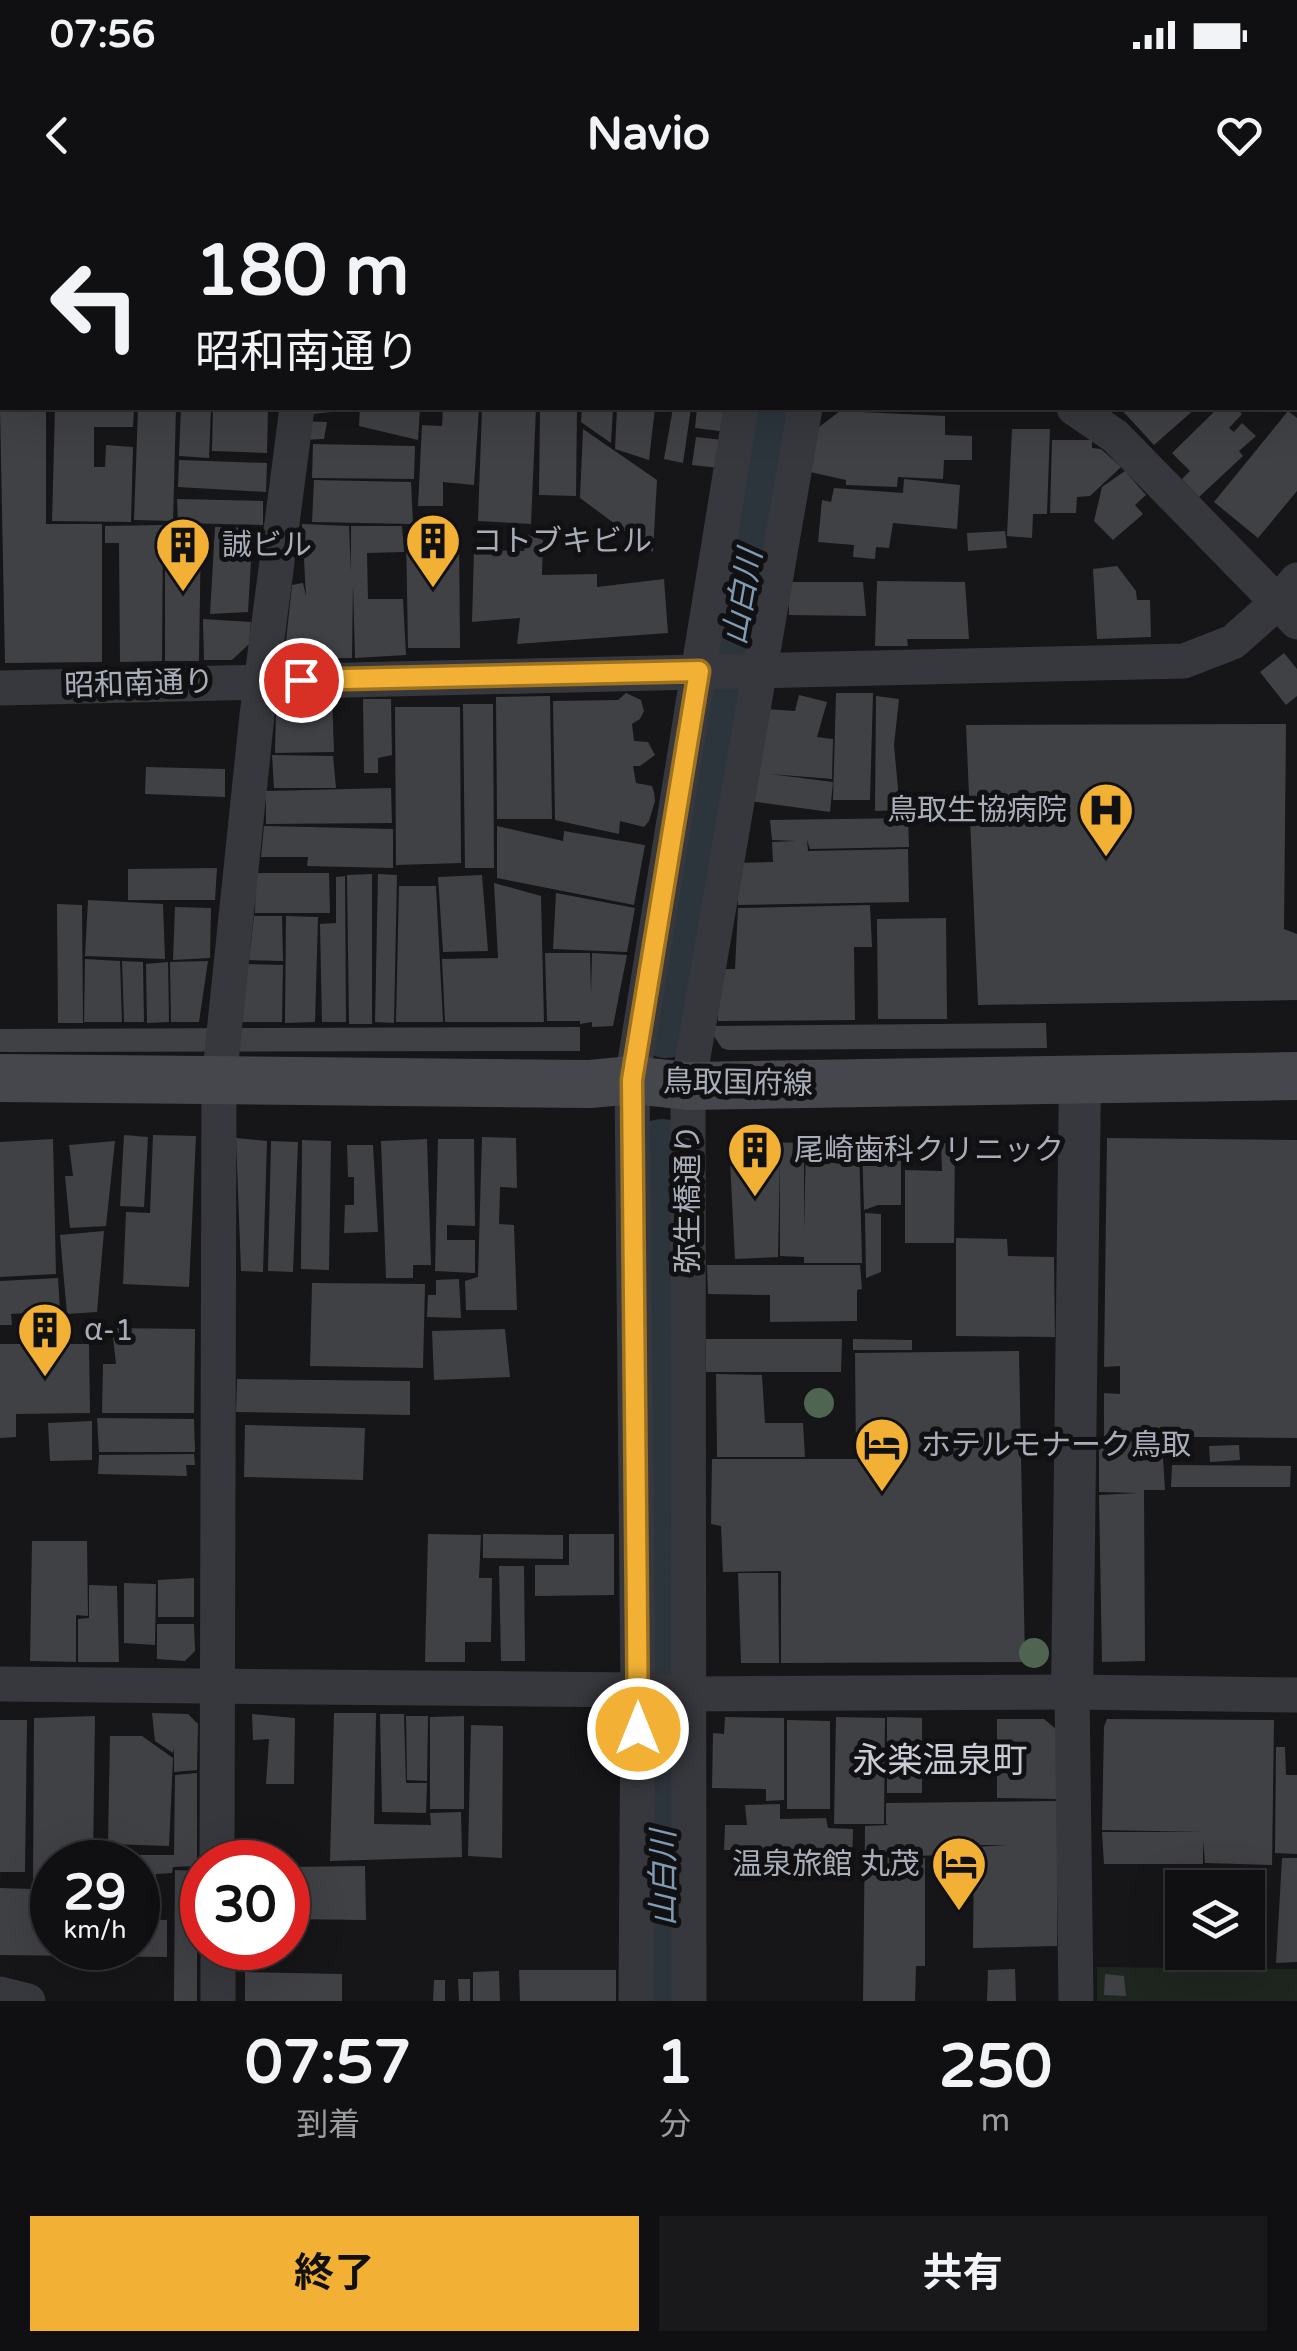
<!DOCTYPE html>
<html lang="ja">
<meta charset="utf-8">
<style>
body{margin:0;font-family:"Varela Round","Noto Sans JP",sans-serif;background:#19191b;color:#f1f3f6;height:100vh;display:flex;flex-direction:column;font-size:38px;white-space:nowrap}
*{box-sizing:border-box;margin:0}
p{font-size:32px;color:#9c9d9f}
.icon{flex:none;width:55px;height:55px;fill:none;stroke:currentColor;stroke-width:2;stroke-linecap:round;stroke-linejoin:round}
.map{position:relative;height:1801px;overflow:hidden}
.details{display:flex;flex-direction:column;background:#101012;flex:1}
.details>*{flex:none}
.top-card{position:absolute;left:0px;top:0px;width:1298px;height:210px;box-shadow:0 10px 40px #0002,0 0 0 2px #303032;background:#101012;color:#f1f3f6;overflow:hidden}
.fabs{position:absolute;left:1165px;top:1670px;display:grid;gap:20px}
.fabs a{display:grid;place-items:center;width:100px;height:100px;border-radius:0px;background:#101012;box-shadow:0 10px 40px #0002,0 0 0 2px #303032;font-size:50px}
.speed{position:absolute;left:30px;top:1640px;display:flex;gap:20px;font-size:50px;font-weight:700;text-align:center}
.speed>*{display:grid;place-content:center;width:130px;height:130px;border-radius:50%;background:#101012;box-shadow:0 10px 40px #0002,0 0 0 2px #303032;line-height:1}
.speed small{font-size:25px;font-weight:400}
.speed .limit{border:15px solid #d22;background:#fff;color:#111}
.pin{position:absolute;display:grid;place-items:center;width:85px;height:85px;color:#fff;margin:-42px;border:5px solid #fff;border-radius:50%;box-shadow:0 2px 10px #0007}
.me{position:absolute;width:110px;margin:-55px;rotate:0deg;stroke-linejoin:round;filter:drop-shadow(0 0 8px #0008)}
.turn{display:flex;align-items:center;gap:35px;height:210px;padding:0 30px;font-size:45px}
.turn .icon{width:130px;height:130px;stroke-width:2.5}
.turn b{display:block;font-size:70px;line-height:85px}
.eta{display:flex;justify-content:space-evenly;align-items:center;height:170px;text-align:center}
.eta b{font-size:60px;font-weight:700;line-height:70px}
.action{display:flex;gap:20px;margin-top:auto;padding:20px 30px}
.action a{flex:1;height:115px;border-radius:0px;background:#f2b134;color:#111;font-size:40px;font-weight:700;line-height:115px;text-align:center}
.action a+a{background:#19191b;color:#f1f3f6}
.status{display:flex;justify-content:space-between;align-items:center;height:70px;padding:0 50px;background:#101012;direction:ltr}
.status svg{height:28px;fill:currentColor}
header{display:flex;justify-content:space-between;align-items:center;height:130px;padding:0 30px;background:#101012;font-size:45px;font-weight:700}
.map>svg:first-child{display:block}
</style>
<div class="status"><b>07:56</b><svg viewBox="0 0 49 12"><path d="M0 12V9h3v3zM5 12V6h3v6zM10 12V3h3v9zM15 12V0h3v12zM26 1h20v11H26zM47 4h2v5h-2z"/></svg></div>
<header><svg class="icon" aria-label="back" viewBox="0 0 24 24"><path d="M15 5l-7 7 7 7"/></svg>Navio<svg class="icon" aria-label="heart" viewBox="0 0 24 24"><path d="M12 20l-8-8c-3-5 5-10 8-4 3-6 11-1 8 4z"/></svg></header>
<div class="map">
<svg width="1297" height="1801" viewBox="0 0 1297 1801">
<rect width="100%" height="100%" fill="#161618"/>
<path fill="#1e261f" d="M1097 1767 1297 1769V1801H1097Z"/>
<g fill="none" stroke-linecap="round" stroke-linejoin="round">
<g stroke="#2c353c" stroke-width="72">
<path d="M817 2V0"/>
<path d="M666 822 778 208"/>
<path d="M662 955 664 1801"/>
</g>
</g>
<g fill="#404145">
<path d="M0 208H46V324H102V462L5 463Z"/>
<path d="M55 208H134L133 227H94V267H105L106 245 133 247 131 322 52 321Z"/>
<path d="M138 208H176L173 321 134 320Z"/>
<path d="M181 208H211L209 258 179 256Z"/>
<path d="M213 208H268L267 253 212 251Z"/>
<path d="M303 208H353V210L301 215Z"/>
<path d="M360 208H420L418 240 359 226Z"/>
<path d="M443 208H479L474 285 443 282V306H418L422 225 442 226Z"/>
<path d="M482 208H536L531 324 478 321Z"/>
<path d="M540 208H577L576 296 539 295Z"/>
<path d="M582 208H613L611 243 581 222Z"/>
<path d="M617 208H655L649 260 615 249Z"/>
<path d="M673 208H691L683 263 664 259Z"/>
<path d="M697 208H722L728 214V232L695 228Z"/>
<path d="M1120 208H1196L1154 245Z"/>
<path d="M1218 208H1236L1242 214 1229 228 1234 232 1242 223 1256 236 1239 251 1243 256 1199 297 1182 279 1190 271 1172 253Z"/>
<path d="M840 211 945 216V235L972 236V260H944L943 279 898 277 897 287 846 285V280L810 272 818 228Z"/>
<path d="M1288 211 1297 218V291L1258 338 1214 302Z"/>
<path d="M301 221 327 222 324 239 299 240Z"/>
<path d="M583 229 657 280 653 352 580 298Z"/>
<path d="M1012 229H1050L1047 314H1033L1032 338 1007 336Z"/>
<path d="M696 237 723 240 719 268 692 265Z"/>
<path d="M1052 240H1092V248L1101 249 1121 267 1090 296 1077 297 1076 313H1050Z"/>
<path d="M313 244 415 246 414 279 312 278Z"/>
<path d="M179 260 267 263 266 292 178 287Z"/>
<path d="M1125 271 1146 295 1135 305 1143 314 1113 340 1094 321 1102 287Z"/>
<path d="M904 279 960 285 957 329 893 323 889 348 876 347 875 359 853 357 854 345 818 342 822 300 831 302 834 288 903 293Z"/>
<path d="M314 280 411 282 413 324 312 322Z"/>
<path d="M177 299 263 301V325L178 323Z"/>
<path d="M302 324 349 326 351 372V326H402L404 352 367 353 368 399H403L406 455 355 458 353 384 352 458 302 459 286 441 292 385 303 383 306 396Z"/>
<path d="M163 325 162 461 120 462 119 343H105V326Z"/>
<path d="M165 327H201L199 461H165Z"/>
<path d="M215 327 253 328 248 412 210 414Z"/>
<path d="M459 331 460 448H408L406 333Z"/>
<path d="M1005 331 1007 348 968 351 967 333Z"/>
<path d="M528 335 543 340 542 375 597 374V387L664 379 668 433 517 444 520 418 472 422 474 350 524 351Z"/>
<path d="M1117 366 1136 391 1137 400H1150L1151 437 1097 439 1093 369Z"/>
<path d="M877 381 965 382 969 439H907L908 446H875Z"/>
<path d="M789 382H863L866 416 789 415Z"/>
<path d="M203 419 251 422 249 444 232 460H204Z"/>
<path d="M1284 453 1297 469V496L1286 505 1260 472Z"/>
<path d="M626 493 641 500 644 511 640 519 632 524 634 541 648 542 655 555 640 566H633L636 583 652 586 654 592 655 601 649 621 644 627 620 621 619 634 555 620 553 501 618 500Z"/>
<path d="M836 493H873L870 600H833Z"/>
<path d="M332 495 334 552 275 553 276 513 297 497Z"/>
<path d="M799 495 827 502 817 537 833 539 832 579 770 574 833 582 830 612 749 601 765 509 795 511Z"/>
<path d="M550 496 552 619H497L496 497Z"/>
<path d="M876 496 899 499 894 545 900 610 875 611Z"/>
<path d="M363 499H391L392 555 378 558V573H364Z"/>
<path d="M463 504H493L494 668H465Z"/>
<path d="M395 507H460L461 663 396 665Z"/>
<path d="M1286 524 1284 729 1297 734V800L978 805 966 525Z"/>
<path d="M272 555 333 556 336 588H274Z"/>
<path d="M146 567 225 569V597L145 594Z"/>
<path d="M391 588 392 623 266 624V591Z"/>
<path d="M908 618 909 647 810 649 807 640 808 651 908 649 909 702 738 705 737 663 773 662 772 642 796 641 772 640 770 620Z"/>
<path d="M264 626 393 629V668L307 666 308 657H261Z"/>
<path d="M497 626 563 641 564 631 645 645 634 705 497 678Z"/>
<path d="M217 668 215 700H128V669Z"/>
<path d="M256 673H329L330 713H255Z"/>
<path d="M372 674V824H349L347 675Z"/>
<path d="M378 674 397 675 394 823 375 822Z"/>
<path d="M482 675 488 751 443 752 438 677Z"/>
<path d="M345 676 346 822H322L320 724 336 723V677Z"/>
<path d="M494 683 541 696 544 822H445L442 759 498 758Z"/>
<path d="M399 686H436L443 822H396Z"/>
<path d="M556 693 635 708 627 752 553 749Z"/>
<path d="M88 700 163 704 165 759 85 756Z"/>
<path d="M57 704 82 705 83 823H58Z"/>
<path d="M870 705 872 747H854L855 820 718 821 717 769H735L738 708Z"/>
<path d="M175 707 211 708 210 758 173 760Z"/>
<path d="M254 716H282L283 761 249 760Z"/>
<path d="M286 716 318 717 315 822 285 823Z"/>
<path d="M946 718 947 819H878L877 719Z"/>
<path d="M545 753H590L591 795 592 753 627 755 613 826 592 827V822L580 824V821H547Z"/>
<path d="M85 759 120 761 122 822H84Z"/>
<path d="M122 761 143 762 144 822H124Z"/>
<path d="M208 761 199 822H171L170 762Z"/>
<path d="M168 762 169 822 147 823 146 764Z"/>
<path d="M246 764 283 765 282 822H239Z"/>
<path d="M1046 823 1047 848 728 850 722 848 711 832 712 826Z"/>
<path d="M580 827V851L0 852V829Z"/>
<path d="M124 935 148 937 144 1007 120 1006Z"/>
<path d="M153 935 196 936 189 1087 123 1084 126 1012 150 1013Z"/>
<path d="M482 937 516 938 517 988 500 987 499 1024 514 1025 517 1110H466L465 1081 478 1077Z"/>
<path d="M236 938 267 941 263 1072 241 1071Z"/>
<path d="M1107 938 1297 940V1238L1104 1236V1193L1120 1194V1166L1104 1167Z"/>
<path d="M53 939 56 1074 0 1077V942Z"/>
<path d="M427 939 431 1065H413V1078H386L381 941Z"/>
<path d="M438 939H474L475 1026 447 1025V1040H475V1073L435 1071Z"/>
<path d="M302 940 331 941 329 1070 301 1069Z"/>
<path d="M115 941 106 1026 70 1028 65 976H73L69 945Z"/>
<path d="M271 941 298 942 293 1072 268 1071Z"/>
<path d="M729 941 804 943V1030L806 942H859L862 1063H804V1057L780 1056V960L778 1057 735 1059Z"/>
<path d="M862 942 901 943V1005H878L864 1010Z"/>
<path d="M941 943H955L954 1043H905V970L942 971Z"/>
<path d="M347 945H373L378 1032 344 1033 345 1005H354V977H348Z"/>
<path d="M865 1013 881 1014V1072L866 1078Z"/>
<path d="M104 1031 97 1112 67 1114 60 1035Z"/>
<path d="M956 1038 1007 1039 1008 1056 1054 1057 1055 1137 956 1136Z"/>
<path d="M707 1065H860L862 1089 857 1090V1121L770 1122V1095L708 1094Z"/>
<path d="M58 1078 60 1111 11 1114 12 1125H0V1081Z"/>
<path d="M459 1079 461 1118 427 1117 428 1095H436V1080Z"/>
<path d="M312 1083 425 1084 423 1168 310 1166Z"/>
<path d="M112 1128 195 1129 194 1213H102L103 1164H116Z"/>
<path d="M505 1129 510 1177 434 1180 432 1131Z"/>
<path d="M706 1139H842L841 1172H706Z"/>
<path d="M853 1139 912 1140V1150H853Z"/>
<path d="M0 1144H89L90 1213 16 1214V1237L0 1238Z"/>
<path d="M1019 1151 1025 1462 781 1463V1371L723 1372 721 1326 711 1324 712 1259H856L855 1153Z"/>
<path d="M716 1174 762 1175 765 1223H803L805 1257H717Z"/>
<path d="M237 1179 410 1181V1215L236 1212Z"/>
<path d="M97 1218 194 1219 195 1252H99Z"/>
<path d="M92 1221V1260L50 1261 48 1223Z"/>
<path d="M245 1225 365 1228 363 1280 244 1277Z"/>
<path d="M1099 1240 1162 1242 1165 1290H1144L1145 1461 1102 1462 1099 1295 1138 1293 1099 1292Z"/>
<path d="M1239 1245 1240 1260 1210 1262 1209 1246Z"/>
<path d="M194 1254 195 1265H186L187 1276 98 1274 99 1255Z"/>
<path d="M1172 1265 1291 1266 1290 1287H1171Z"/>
<path d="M428 1334 481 1335 479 1378H492L491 1442H465V1462H425Z"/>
<path d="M483 1334 563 1335V1359L483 1358Z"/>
<path d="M569 1334H614V1395L535 1396V1365H569Z"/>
<path d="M32 1341H87L88 1416 76 1415V1462L30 1461Z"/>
<path d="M499 1366H524L525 1461H501Z"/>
<path d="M738 1373H778L779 1463H741Z"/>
<path d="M194 1378V1417H158V1380Z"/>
<path d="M124 1383 156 1384 155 1445 124 1443Z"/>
<path d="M89 1385 117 1386 119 1462H78V1419L89 1418Z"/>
<path d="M157 1424H194L195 1451 185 1461 157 1459Z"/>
<path d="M152 1513 188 1514 198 1524 197 1570 174 1572V1548L173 1553 155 1541Z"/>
<path d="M334 1513H376L374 1624 431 1625 430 1613 461 1612 462 1657 330 1661Z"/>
<path d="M252 1514 295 1518 294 1584H266L269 1539 253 1540Z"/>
<path d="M380 1514H404L406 1583H427L426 1613 382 1612Z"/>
<path d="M95 1516 93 1662H52V1748H138V1719L167 1720V1757L0 1755V1688L33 1689 34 1518Z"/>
<path d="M406 1516H428L427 1581 407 1580Z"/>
<path d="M464 1516V1609H430V1517Z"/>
<path d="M725 1517 784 1518V1600L766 1601V1589L712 1588 713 1533 724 1534Z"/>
<path d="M836 1517 885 1518 884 1624H834Z"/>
<path d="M887 1517 922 1518V1593H887Z"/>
<path d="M997 1519H1044L1056 1529V1599L997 1598Z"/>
<path d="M1107 1519 1274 1520 1272 1665 1205 1663 1203 1640V1664H1104L1102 1632H1204L1102 1630 1104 1527Z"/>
<path d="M0 1520H27L25 1672H0Z"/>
<path d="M787 1520 830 1521V1609H787Z"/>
<path d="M471 1525 503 1526 502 1658 468 1656Z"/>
<path d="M110 1536H142L173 1558 169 1646 108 1644Z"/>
<path d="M1276 1547H1285L1286 1575H1297V1654L1275 1653Z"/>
<path d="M197 1573V1666L173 1667 172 1673 156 1674 157 1693 138 1692 136 1655H174L175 1575Z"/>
<path d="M1057 1601V1746L973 1748 974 1647 1007 1645H974L973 1636V1655L896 1656 925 1658V1766H916L915 1801H863L865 1626 889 1625 886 1624V1603Z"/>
<path d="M780 1604V1619L826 1618 828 1628 853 1629 852 1668 814 1667 813 1657H782L780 1674H745V1667H739L737 1650H724L725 1625H747L745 1605Z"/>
<path d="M1282 1658H1297V1762L1276 1763Z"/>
<path d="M365 1666 366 1720 288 1719V1667Z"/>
<path d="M175 1670 197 1671V1801H174Z"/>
<path d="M1015 1769 1016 1801H987L988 1770Z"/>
<path d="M519 1770H616V1801H520Z"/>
<path d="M499 1771 500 1801H473V1772Z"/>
<path d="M245 1772 342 1774V1801H245Z"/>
<path d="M1105 1774 1124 1776 1126 1796 1104 1795Z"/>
<path d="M458 1779H470V1801H459Z"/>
<path d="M434 1780H445V1801H433Z"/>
</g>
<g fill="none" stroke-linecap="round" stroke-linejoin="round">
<g stroke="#37383d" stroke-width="35">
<path d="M323 2V0"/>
<path d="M781 2 782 0"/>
<path d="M845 2V0"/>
<path d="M0 148H2"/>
<path d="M1074 208 1115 236 1297 422"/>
<path d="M0 488 1184 461 1233 442 1279 401 1297 380"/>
<path d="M0 1484 638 1490 690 1494 1072 1492 1297 1495"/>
<path d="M1072 1492 1076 1801"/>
<path d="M217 1662 219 881 257 515 297 208"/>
<path d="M218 1748V1801"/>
<path d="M0 1794 28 1801"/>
<path d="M636 1801 638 1490 632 880 741 208"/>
<path d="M689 1801 688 886 805 208"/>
</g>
<path stroke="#37383d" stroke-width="42" d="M1072 1492 1080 880"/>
<path stroke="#45474d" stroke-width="48" d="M0 878 590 884 632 880 688 886 1297 876"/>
</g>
<g fill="#506452">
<circle cx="819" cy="1203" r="15"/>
<circle cx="1034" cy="1453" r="15"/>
</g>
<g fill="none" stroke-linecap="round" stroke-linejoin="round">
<g stroke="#9d7322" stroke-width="25">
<path id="route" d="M301 480 699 471 632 880 638 1529"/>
</g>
<use href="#route" stroke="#f2b134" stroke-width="18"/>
</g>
<defs>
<g id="building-pin" transform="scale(2.875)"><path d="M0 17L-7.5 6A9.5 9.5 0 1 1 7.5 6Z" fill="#f2b134" stroke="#111113"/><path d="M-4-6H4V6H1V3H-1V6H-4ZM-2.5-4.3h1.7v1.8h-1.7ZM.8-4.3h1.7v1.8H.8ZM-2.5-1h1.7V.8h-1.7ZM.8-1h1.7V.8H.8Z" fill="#111"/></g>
<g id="hospital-pin" transform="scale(2.875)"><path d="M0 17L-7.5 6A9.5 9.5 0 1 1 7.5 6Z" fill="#f2b134" stroke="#111113"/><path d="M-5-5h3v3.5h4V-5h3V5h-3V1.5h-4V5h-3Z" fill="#111"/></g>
<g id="hotel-pin" transform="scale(2.875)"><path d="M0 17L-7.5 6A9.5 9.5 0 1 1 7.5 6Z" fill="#f2b134" stroke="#111113"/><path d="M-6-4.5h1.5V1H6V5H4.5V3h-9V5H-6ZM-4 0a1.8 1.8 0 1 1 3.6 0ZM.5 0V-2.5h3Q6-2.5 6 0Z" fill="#111"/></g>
</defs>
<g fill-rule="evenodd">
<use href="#building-pin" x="433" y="341"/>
<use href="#building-pin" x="183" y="345"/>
<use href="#hospital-pin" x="1106" y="610"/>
<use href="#building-pin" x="755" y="950"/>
<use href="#building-pin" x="45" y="1130"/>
<use href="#hotel-pin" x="882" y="1245"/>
<use href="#hotel-pin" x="959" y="1664"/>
</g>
<g text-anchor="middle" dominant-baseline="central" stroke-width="10" stroke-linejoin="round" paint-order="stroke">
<g font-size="30" fill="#a8adb8" stroke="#111113" text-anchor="start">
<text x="472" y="341">コトブキビル</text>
<text x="222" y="345">誠ビル</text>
<text x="1067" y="610" text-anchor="end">鳥取生協病院</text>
<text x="794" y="950">尾崎歯科クリニック</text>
<text x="84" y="1130">α-1</text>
<text x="921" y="1245">ホテルモナーク鳥取</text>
<text x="920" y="1664" text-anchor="end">温泉旅館 丸茂</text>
</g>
<g font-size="30" fill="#a8adb8" stroke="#111113">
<text transform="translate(139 484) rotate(-2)">昭和南通り</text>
<text transform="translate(738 883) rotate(1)">鳥取国府線</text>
<text transform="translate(688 999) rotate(-90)">弥生橋通り</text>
</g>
<g font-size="32" font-style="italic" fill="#7f9bb3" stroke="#111113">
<text transform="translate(743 397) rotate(-80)">山白川</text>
<text transform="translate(664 1678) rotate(-90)">山白川</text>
</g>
<g font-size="35" fill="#c9ccd4" stroke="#111113">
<text x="940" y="1561">永楽温泉町</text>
</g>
</g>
</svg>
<div class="fabs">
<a><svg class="icon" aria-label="layers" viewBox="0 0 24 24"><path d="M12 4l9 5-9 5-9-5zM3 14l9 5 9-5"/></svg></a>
</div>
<div class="speed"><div>29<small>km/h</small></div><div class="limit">30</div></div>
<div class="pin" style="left:301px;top:480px;background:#d93025"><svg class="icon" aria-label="arrive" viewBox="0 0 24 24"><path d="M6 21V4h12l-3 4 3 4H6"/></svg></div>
<svg class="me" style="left:638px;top:1529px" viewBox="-20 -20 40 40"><circle r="17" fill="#f2b134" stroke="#fff" stroke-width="3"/><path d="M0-11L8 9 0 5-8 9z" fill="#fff"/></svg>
<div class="top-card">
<div class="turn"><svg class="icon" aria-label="left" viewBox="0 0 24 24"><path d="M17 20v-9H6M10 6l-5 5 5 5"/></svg><div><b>180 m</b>昭和南通り</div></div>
</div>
</div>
<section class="details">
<div class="eta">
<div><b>07:57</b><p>到着</p></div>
<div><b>1</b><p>分</p></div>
<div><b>250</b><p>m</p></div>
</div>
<div class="action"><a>終了</a><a>共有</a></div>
</section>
